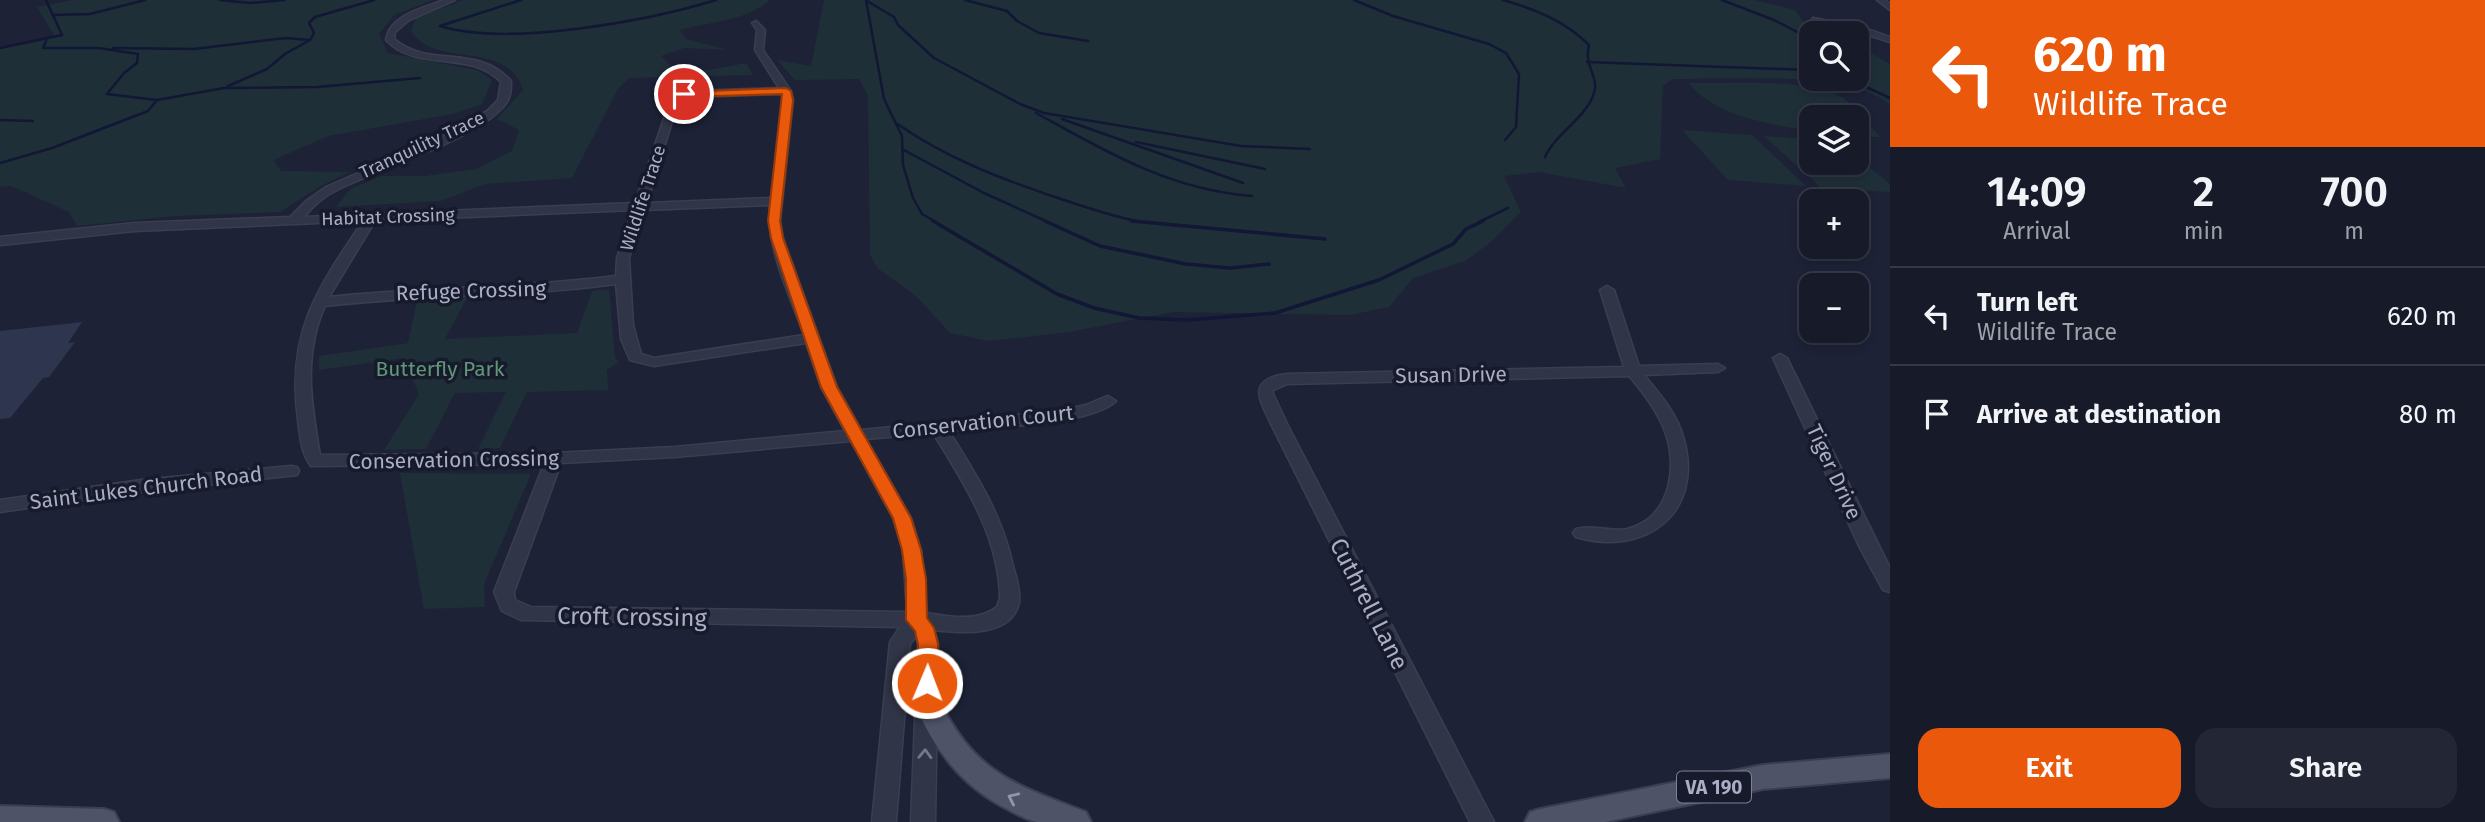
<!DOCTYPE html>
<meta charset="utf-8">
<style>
body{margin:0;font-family:"Fira Sans",sans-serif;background:#232735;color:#f1f3f6;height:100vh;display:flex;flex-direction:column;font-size:26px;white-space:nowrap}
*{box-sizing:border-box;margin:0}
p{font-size:23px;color:#9ea1a8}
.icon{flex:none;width:38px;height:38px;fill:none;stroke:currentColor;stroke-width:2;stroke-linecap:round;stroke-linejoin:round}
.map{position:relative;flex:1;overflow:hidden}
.side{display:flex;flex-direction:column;background:#161a29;width:595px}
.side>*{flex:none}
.guide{background:#ea580c;color:#fff;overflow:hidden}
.tools{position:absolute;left:1799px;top:21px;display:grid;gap:14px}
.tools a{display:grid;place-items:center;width:70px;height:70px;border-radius:14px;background:#161a29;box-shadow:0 4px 10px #0003,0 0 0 2px #353846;font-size:35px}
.pin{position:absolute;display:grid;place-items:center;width:60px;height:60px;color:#fff;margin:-30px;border:4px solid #fff;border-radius:50%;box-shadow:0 2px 7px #0007}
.me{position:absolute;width:77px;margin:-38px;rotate:1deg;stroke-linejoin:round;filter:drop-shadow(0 0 5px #0008)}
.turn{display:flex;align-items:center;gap:24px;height:147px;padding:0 28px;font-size:32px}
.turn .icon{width:91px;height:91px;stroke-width:2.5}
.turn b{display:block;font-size:49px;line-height:60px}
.eta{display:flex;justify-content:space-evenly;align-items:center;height:119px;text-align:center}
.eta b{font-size:42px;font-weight:600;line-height:49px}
.button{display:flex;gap:14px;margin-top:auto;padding:14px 28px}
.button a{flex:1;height:80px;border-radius:21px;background:#ea580c;color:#fff;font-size:28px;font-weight:600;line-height:80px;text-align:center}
.button a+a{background:#232735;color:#f1f3f6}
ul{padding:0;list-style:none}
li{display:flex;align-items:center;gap:21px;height:98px;padding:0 28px;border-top:2px solid #353846}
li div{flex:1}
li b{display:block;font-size:26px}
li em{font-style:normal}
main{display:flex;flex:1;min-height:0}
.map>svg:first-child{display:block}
</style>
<main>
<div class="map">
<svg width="1890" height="822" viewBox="0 0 1890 822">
<rect width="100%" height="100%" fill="#1d2237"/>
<g fill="#1f2f38">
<path d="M73 0H433L394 15 379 34 388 53 477 70 492 80 482 104 453 114 328 136 274 160 281 171 350 172 319 187 280 212 176 216 77 226 69 212 11 186 0 187V47L49 39 54 35 37 7Z"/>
<path d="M464 0H770C747 21 709 22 680 30L686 39 728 50 684 48 661 56 672 67 709 70 746 63 753 75 629 78 618 89 572 178 485 184 441 201 336 207 350 189 381 176H425L476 169 512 151 519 130 497 119 523 90C506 38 436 70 411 31L416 18Z"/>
<path d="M824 0H1754L1795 10 1807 26 1823 33H1811V79H1857V45L1890 64V105C1854 70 1724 79 1673 79L1663 86 1660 159 1615 168 1626 188 1539 172 1504 176 1521 212 1491 242 1465 261 1413 278 1389 307 1350 315 1173 312 1069 332 989 341 950 333 916 296 877 268 870 254 868 96 859 79 795 80 777 60 811 66Z"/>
<path d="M1689 83C1729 84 1811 77 1843 98 1857 107 1869 124 1880 137H1857V117H1811V131C1773 125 1713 116 1689 83Z"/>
<path d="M1682 130 1752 135 1806 186 1728 180Z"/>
<path d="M1764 136 1811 139V163H1857V157L1890 184V192L1821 188Z"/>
<path d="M609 289 615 358 619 362 607 370 608 390 527 392 500 448 478 449 506 392 455 393 426 449 384 450 419 394 403 358 319 370V356L408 343 417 301 467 298 445 339 577 333 592 291Z"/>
<path d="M400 473 531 474 484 584 485 607 424 609Z"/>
</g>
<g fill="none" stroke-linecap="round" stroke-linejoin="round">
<g stroke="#111734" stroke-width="2.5">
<path d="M220 0 250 3 285 0"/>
<path d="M521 0 440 26C508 47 647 21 716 0"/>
<path d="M866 0 884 99 902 136 903 165 913 198 922 214 936 222"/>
<path d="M965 0 1007 11 1017 21 1039 33 1088 41"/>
<path d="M1354 0 1393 16 1489 44 1506 53 1519 74 1516 127 1505 140"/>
<path d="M1503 0C1535 9 1565 21 1589 45 1584 66 1597 74 1595 89 1590 116 1556 132 1545 157"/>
<path d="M1722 0 1774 20 1811 39"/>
<path d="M867 1 894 17 898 25 934 58 1020 104 1044 113 1241 146 1310 149"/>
<path d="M53 15 90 14 145 0"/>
<path d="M0 48 62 35 46 0"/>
<path d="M113 48 194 49 285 38 310 40"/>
<path d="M1857 56 1865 59"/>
<path d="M1587 62 1811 70"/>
<path d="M1849 79 1890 98"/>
<path d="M228 86 267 69 285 54 310 40 314 33 309 23 315 17 374 0"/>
<path d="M157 100 224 88 317 87 420 78"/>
<path d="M1036 113C1107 152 1170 190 1252 196"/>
<path d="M1062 119 1243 183"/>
<path d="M0 120 33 121"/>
<path d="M896 123C946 158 1001 179 1058 198 1086 207 1113 217 1142 222"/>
<path d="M1136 142 1265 169"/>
<path d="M902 149 984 193 1048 222"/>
<path d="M0 163 52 148 148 111 157 100 107 94 124 73 137 63 138 54 99 48H43L46 41"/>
<path d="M1479 222 1508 208"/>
</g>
<g stroke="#111734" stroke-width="3.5">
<path d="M933 221 1057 294 1094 308 1139 318 1187 320 1275 313 1379 280 1453 244 1466 229 1483 221"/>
<path d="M1045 221 1100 246 1186 264 1230 268 1269 264"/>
<path d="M1132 221 1325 239"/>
</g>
</g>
<path fill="#2e354e" d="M82 322 68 343 75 342 49 377 43 378 10 418 0 419V331Z"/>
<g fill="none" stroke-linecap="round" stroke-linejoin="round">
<g stroke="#3a3e50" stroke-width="3">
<g id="minor">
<path d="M444 0H455L409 20 395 32 394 39C429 69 477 43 511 81 511 89 511 95 507 102 483 138 378 169 337 190 324 196 313 206 304 217L635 203 671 98 693 91 779 88 755 50 757 30 752 23 756 21 765 30 763 50 791 91 793 100 780 221 783 238 837 387 861 430 1058 411 1086 405 1108 396 1116 401C1093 425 984 428 949 431 976 475 1002 514 1013 566 1016 577 1021 591 1019 603 1011 638 961 633 934 630L938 644 935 822H911L918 644 916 636 910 644 896 822H872L890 642 900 627 521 620 502 611 494 592 544 464 311 466C301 453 300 436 298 420 286 334 316 290 363 221L135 231 0 245V237L135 223 290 217 306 201 326 187 445 135 487 111 498 100 501 82C469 49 417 73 386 40 389 15 424 8 444 0ZM781 94 783 100 771 198 647 203 678 102 694 97ZM770 205C765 245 790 296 804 335L654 358 641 354 633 325 629 258 644 210ZM633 210 617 258 616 276C521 288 424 287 329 297L375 221ZM616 284 621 339 630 360 654 366 806 343 821 387 845 431 675 447 554 453 320 455C311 403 303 355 325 306 422 295 520 297 616 284ZM933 433C964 483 999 536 1000 598L997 607C977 622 951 617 927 613L921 550 911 518 866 439ZM851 441 893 518 903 550 907 612 531 607 515 600 514 592 561 463 675 457Z"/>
<path d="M1877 0H1885L1890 4V10Z"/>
<path d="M1813 18 1861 27 1890 37V42L1856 31 1810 22Z"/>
<path d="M1607 286 1614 290 1639 366 1718 364 1725 368 1718 372 1644 375C1660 394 1678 415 1684 440 1704 514 1644 557 1576 537L1573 533 1576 529C1594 523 1615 535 1634 527 1672 512 1678 463 1664 429 1656 409 1643 392 1629 376L1287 384 1273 390V394L1288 426 1494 822H1470L1272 426C1260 400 1245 379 1287 374L1624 367 1600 290Z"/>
<path d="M1780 354 1787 358 1890 568V592L1883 590 1859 546 1773 358Z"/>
<path d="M291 466 297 467 299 471 297 475 141 492 0 512V500L141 480Z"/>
</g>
</g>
<g stroke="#3a3e50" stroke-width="4">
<g id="major">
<path d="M927 692 936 695C975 773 1010 783 1086 812L1091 822C1074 822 1053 822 1037 822 1027 820 1016 814 1007 809 960 785 935 750 914 703L918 695Z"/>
<path d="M1890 754V778L1763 789 1605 822H1525L1530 812 1540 809 1763 765Z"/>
<path d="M0 806 104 809 114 812 119 822H0Z"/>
</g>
</g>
<use href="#minor" fill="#303547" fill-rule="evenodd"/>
<use href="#major" fill="#4e5368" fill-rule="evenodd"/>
</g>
<defs><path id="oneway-chevron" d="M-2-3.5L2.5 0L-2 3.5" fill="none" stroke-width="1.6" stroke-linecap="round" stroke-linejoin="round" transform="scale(1.75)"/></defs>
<use stroke="#73788c" href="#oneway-chevron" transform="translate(925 754) rotate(-88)"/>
<use stroke="#9397ae" href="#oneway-chevron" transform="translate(1013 798) rotate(-155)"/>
<path fill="#ea580c" stroke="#983908" stroke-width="2" d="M786 88 791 91 793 100 780 221 783 238 837 387 911 518 921 550 926 579 927 618 934 628 938 644V683L935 689 927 692 919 689 916 683 918 644 915 631 906 620V579L902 550 893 518 821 387 771 238 768 221 782 94 684 97 679 94 684 92Z"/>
<g text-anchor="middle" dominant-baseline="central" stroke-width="7" stroke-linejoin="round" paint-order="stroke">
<g font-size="18" fill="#aaaec5" stroke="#161a2b">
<text transform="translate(422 145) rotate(-25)">Tranquility Trace</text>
<text transform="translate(643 198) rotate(-72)">Wildlife Trace</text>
<text transform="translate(388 217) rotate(-2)">Habitat Crossing</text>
</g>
<rect fill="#161a2b" stroke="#7e8297" stroke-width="2" x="1677" y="771.5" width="74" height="31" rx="5"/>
<g font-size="19" font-weight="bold" fill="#aaaec5">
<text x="1714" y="787">VA 190</text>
</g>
<g font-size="21" fill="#aaaec5" stroke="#161a2b">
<text transform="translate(471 291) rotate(-2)">Refuge Crossing</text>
<text transform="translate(1451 375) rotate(-1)">Susan Drive</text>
<text transform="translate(983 422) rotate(-6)">Conservation Court</text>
<text transform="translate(454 460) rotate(-1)">Conservation Crossing</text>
<text transform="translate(1834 472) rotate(65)">Tiger Drive</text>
<text transform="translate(146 488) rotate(-7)">Saint Lukes Church Road</text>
</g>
<g font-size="21" fill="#609678" stroke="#161a2b">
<text x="440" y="369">Butterfly Park</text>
</g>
<g font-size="24" fill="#aaaec5" stroke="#161a2b">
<text transform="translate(1369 604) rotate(63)">Cuthrell Lane</text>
<text transform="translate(632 617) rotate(1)">Croft Crossing</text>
</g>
</g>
</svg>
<div class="tools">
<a><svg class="icon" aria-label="search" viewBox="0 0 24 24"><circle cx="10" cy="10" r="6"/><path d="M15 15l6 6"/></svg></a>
<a><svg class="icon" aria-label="layers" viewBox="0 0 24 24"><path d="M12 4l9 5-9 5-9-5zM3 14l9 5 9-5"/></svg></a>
<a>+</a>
<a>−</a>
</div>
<div class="pin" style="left:684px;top:94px;background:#d93025"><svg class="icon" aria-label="arrive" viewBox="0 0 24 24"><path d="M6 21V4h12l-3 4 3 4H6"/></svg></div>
<svg class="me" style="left:927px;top:683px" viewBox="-20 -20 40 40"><circle r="17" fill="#ea580c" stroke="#fff" stroke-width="3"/><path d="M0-11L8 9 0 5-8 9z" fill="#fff"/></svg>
</div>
<section class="side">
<div class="guide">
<div class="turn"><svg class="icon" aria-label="left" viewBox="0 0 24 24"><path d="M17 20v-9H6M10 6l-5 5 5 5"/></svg><div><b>620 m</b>Wildlife Trace</div></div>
</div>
<div class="eta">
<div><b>14:09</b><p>Arrival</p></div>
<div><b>2</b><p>min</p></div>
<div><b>700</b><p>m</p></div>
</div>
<ul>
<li><svg class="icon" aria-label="left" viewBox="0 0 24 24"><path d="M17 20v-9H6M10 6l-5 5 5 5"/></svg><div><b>Turn left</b><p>Wildlife Trace</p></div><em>620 m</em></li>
<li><svg class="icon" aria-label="arrive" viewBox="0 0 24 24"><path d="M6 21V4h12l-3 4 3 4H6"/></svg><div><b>Arrive at destination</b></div><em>80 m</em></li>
</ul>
<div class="button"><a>Exit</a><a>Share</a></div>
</section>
</main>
